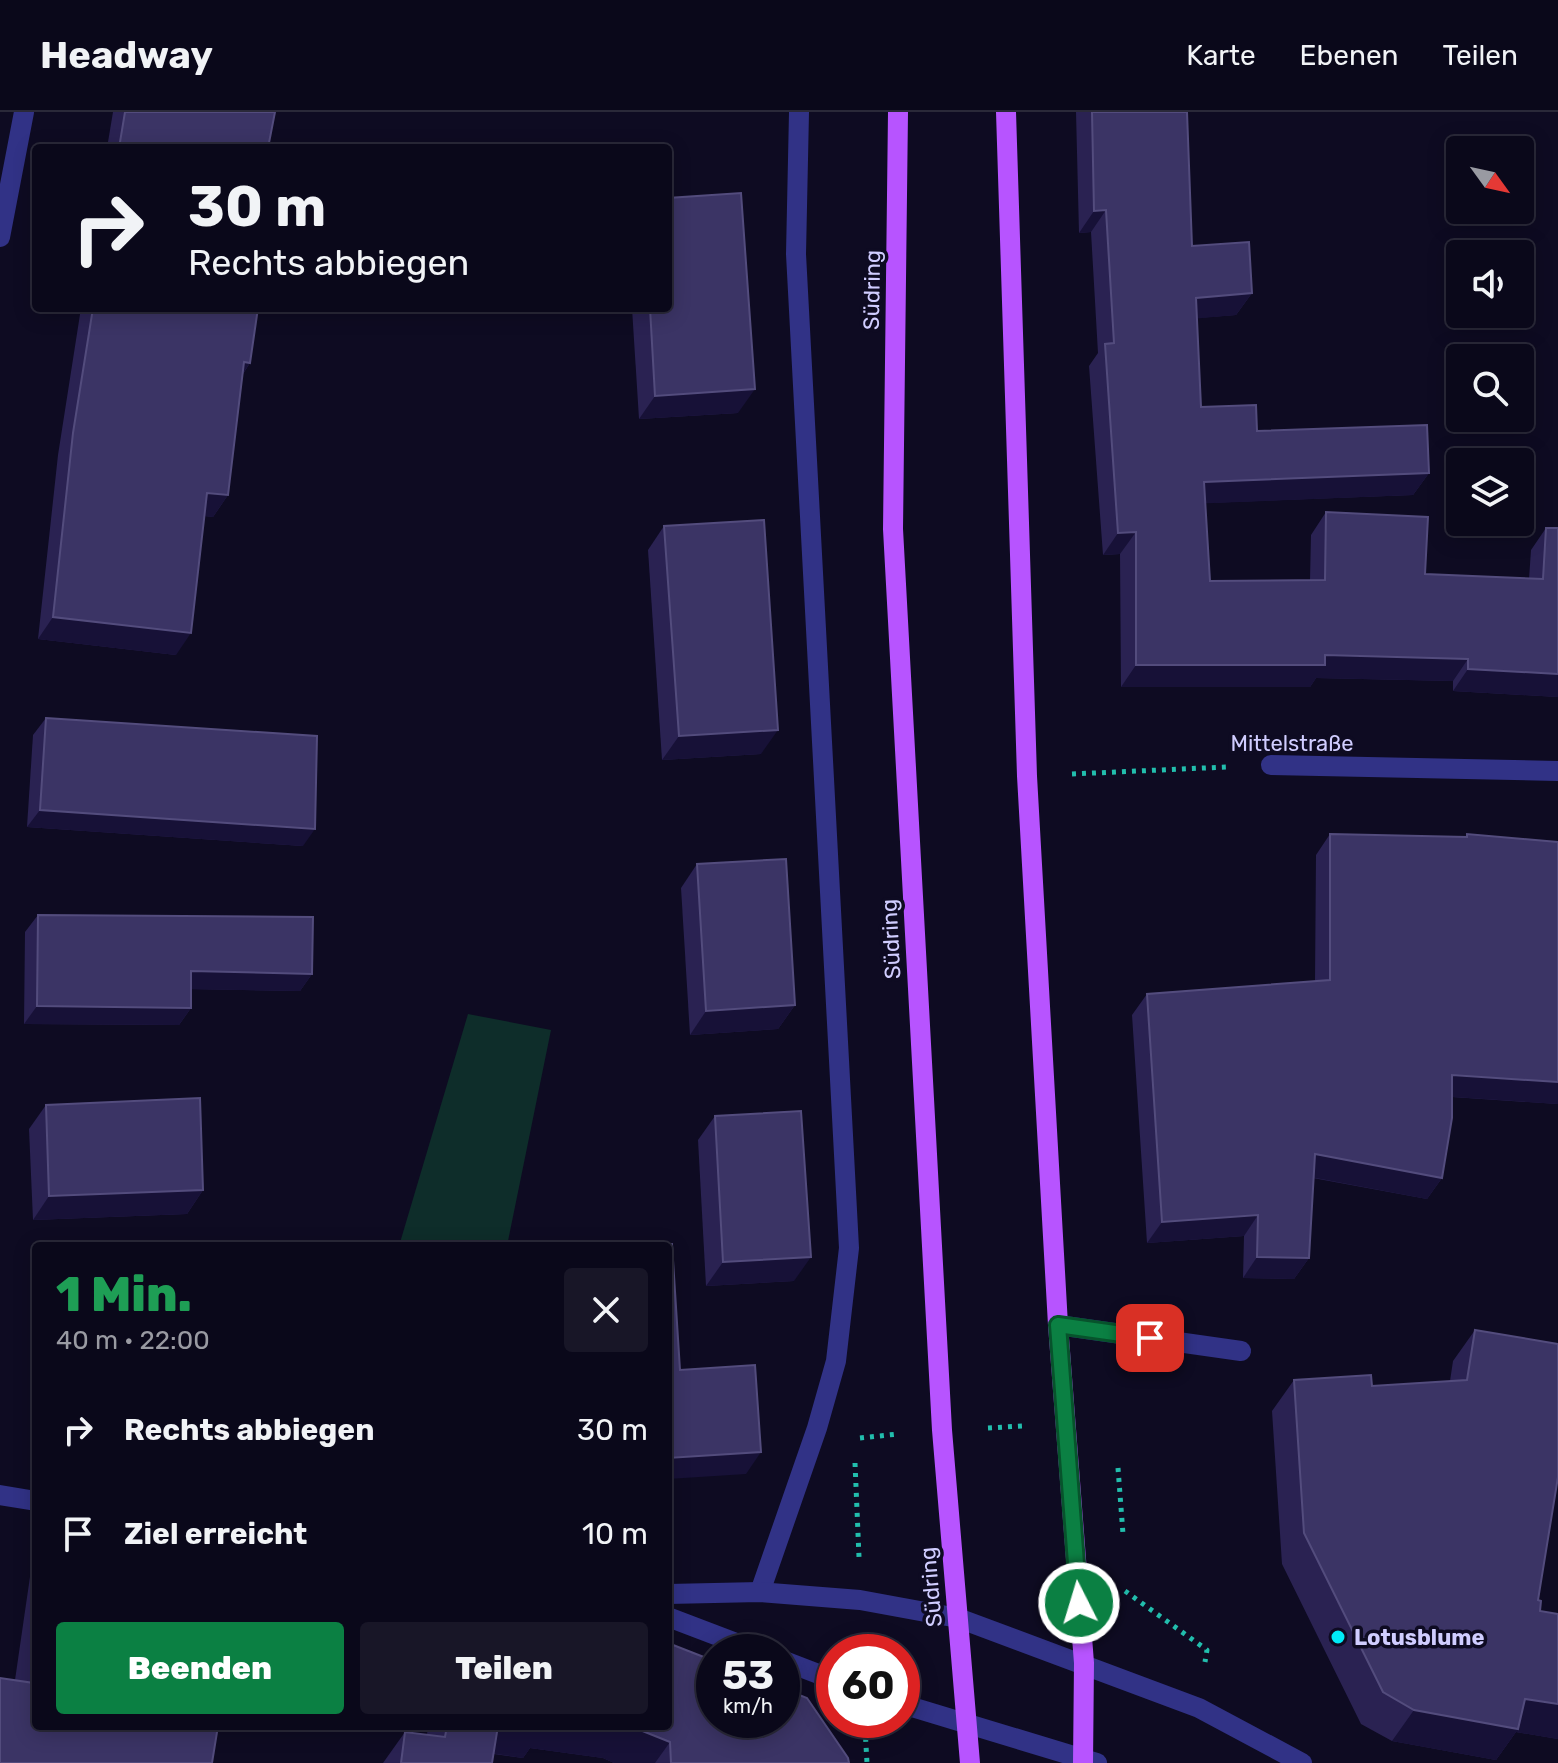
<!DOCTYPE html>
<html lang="de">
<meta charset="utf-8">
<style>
body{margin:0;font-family:Rubik,sans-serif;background:#181627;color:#f1f3f6;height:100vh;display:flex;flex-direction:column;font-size:30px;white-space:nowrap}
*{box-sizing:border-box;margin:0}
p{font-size:26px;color:#999aa2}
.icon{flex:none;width:44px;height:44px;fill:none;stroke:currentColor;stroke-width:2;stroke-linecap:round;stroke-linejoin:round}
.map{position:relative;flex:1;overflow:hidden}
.details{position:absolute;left:32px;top:1130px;width:640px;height:488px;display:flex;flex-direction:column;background:#0a081a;border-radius:8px;box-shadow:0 4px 20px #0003,0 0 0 2px #2a2939}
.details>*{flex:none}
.banner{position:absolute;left:32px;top:32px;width:640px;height:168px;border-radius:8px;box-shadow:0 4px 20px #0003,0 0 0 2px #2a2939;background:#0a081a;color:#f1f3f6;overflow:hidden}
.needle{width:52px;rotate:123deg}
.fabs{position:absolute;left:1446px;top:24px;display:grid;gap:16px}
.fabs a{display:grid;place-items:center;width:88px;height:88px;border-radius:8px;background:#0a081a;box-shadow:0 4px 20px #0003,0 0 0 2px #2a2939;font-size:40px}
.speed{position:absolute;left:696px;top:1522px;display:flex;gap:16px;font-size:40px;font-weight:700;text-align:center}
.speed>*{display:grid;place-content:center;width:104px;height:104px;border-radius:50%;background:#0a081a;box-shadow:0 4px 20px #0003,0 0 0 2px #2a2939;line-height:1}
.speed small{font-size:20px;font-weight:400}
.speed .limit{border:12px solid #d22;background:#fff;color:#111}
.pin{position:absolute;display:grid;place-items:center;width:68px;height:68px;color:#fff;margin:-34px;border-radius:16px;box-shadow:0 4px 12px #0006}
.me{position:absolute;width:88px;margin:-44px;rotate:355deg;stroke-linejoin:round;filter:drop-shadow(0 0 6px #0008)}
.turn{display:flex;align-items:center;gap:28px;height:168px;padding:0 24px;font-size:36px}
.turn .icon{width:104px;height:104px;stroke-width:2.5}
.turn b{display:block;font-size:56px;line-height:68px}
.round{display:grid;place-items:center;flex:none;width:84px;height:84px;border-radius:8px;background:#181627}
.overview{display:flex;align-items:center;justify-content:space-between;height:136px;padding:0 24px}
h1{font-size:48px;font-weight:800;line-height:60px;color:#1e9e55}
.button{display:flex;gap:16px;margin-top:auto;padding:16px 24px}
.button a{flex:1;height:92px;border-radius:8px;background:#0b8043;color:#fff;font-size:32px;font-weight:800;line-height:92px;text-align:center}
.button a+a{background:#181627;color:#f1f3f6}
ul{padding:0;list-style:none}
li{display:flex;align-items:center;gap:24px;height:104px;padding:0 24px}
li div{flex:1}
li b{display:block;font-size:30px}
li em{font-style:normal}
header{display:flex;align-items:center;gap:48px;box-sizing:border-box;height:112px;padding:0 40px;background:#0a081a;border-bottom:2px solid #2a2939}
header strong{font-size:38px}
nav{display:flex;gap:44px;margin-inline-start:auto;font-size:28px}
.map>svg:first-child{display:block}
</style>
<header>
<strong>Headway</strong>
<nav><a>Karte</a><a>Ebenen</a><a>Teilen</a></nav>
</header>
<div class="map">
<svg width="1558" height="1651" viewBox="0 0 1558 1651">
<rect width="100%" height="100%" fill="#0e0b22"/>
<path fill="#0e2d2a" d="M468 902 551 918 507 1134H399Z"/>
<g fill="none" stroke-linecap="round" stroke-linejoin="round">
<g stroke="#22bead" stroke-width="5" stroke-dasharray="4 6" stroke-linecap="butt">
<path d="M1072 662 1226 655"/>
<path d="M988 1316 1022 1314"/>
<path d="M860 1326 898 1322"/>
<path d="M855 1351 859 1445"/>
<path d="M1118 1356 1123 1422"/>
<path d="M1125 1479 1207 1538 1205 1550"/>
<path d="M865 1616 867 1651"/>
</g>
<g stroke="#313286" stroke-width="20">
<path d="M0 125 24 0"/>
<path d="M1271 653 1558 659"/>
<path d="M1058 1213 1241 1239"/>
<path d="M0 1383 36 1389"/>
<path d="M760 1480 817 1316 836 1249 849 1136 796 142 799 0"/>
<path d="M668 1482 760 1480 860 1488 958 1506 1199 1596 1302 1651"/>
<path d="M668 1505 760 1540"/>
<path d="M782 1548 834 1568"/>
<path d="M902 1592 1097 1651"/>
</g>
<g stroke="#b754ff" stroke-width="20">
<path d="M898 0 893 417 942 1318 970 1651"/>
<path d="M1006 0 1027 664 1058 1213 1084 1551 1083 1651"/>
</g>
</g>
<g fill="#2a2252">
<path d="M113 0H275L268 36H107Z"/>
<path d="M1076 0H1187L1192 134 1252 181 1236 203 1197 206 1201 295 1257 319 1429 361 1413 383 1205 391 1210 469 1310 468 1311 423 1326 400 1425 462 1529 467 1531 438 1546 416 1558 585 1453 579V569L1316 566 1310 575H1121L1120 442 1103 443 1089 254 1098 241 1091 120 1079 121Z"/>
<path d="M81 196H258L250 251 243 262 228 383 213 405 205 404 176 543 38 527 58 343Z"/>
<path d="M632 196H668L738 301 639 307Z"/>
<path d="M664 414 761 642 662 648 648 438Z"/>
<path d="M46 606 303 734 27 715 33 623Z"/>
<path d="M1330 722 1465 725 1467 722 1558 992 1452 985 1442 1066 1427 1087 1313 1066 1309 1146 1294 1167 1243 1166 1244 1124 1147 1131 1132 903 1147 882 1315 869 1316 743Z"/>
<path d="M697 752 795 893 778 917 690 923 681 776Z"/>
<path d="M38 803 312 862 300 879 191 877V896L179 913 24 912 25 820Z"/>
<path d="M46 993 203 1078 187 1102 33 1108 29 1017Z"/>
<path d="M715 1004 794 1169 706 1174 698 1028Z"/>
<path d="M1475 1218 1538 1488 1558 1627 1516 1620 1496 1648 1392 1629 1361 1612 1282 1452 1272 1299 1294 1268 1372 1274 1450 1269 1453 1249Z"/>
<path d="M36 1446V1614L15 1568 32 1451Z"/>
<path d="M428 1614H668L849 1651H614L603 1646 530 1636 523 1646 494 1642 492 1651H383L405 1620 427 1623Z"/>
</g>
<g fill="#171137">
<path d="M1106 98 1091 120 1079 121 1094 99Z"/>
<path d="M1252 181 1236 203 1180 208 1196 186Z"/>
<path d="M244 250 250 251 235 273Z"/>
<path d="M755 277 738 301 639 307 655 284Z"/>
<path d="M1429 361 1413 383 1188 392 1204 370Z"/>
<path d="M207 381 228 383 213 405 192 403Z"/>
<path d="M1136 420 1120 442 1103 443 1118 421Z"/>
<path d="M53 505 191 521 176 543 38 527Z"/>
<path d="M1325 543 1468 547 1453 569 1316 566 1310 575H1121L1136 553Z"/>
<path d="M1468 557 1558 562V585L1453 579Z"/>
<path d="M778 618 761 642 662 648 679 624Z"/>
<path d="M40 698 315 717 303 734 27 715Z"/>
<path d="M191 859 312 862 300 879 179 877Z"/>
<path d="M795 893 778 917 690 923 706 899Z"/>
<path d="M37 894 191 896 179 913 24 912Z"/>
<path d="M1452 963 1558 970V992L1438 984Z"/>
<path d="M1315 1042 1442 1066 1427 1087 1300 1063Z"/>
<path d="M203 1078 187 1102 33 1108 49 1084Z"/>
<path d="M1258 1103 1244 1124 1147 1131 1162 1110Z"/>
<path d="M811 1145 794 1169 706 1174 723 1150Z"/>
<path d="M1257 1145 1309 1146 1294 1167 1243 1166Z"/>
<path d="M761 1340 746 1362 668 1367V1346Z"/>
<path d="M1525 1587 1558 1592V1627L1516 1620 1496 1648 1392 1629 1414 1598Z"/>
<path d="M493 1614H630L670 1630 655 1651H614L603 1646 530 1636 523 1646 476 1639Z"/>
</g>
<g fill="#3b3465" stroke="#534c7d" stroke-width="2">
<path d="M125 0H275L268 36H119Z"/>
<path d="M1092 0H1187L1192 134 1249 130 1252 181 1196 186 1201 295 1256 293 1257 319 1427 313 1429 361 1204 370 1210 469 1325 468 1326 400 1428 405 1425 462 1543 467 1546 416H1558V562L1468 557V547L1325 543V553H1136V420L1118 421 1105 232 1114 231 1106 98 1094 99Z"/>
<path d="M741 81 755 277 655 284 650 196H668V86Z"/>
<path d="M93 196H258L250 251 244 250 228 383 207 381 191 521 53 505 73 321Z"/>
<path d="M764 408 778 618 679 624 664 414Z"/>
<path d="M46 606 317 624 315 717 40 698Z"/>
<path d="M1330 722 1467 725V722L1558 730V970L1452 963V1006L1442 1066 1315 1042 1309 1146 1257 1145 1258 1103 1162 1110 1147 882 1330 868Z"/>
<path d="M786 747 795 893 706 899 697 752Z"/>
<path d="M38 803 313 805 312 862 191 859V896L37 894Z"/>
<path d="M200 986 203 1078 49 1084 46 993Z"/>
<path d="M801 999 811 1145 723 1150 715 1004Z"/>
<path d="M672 1132 680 1258 755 1253 761 1340 668 1346V1134H653Z"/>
<path d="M1475 1218 1558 1232V1365L1538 1488 1541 1489 1540 1499 1558 1502V1592L1525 1587 1518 1617 1414 1598 1383 1580 1304 1421 1294 1268 1371 1263 1372 1274 1467 1268Z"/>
<path d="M668 1531 714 1549V1608H782V1576L807 1586 848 1646 849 1651H671L670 1630 630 1614H668Z"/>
<path d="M36 1556V1614H218L212 1651H0V1566L34 1571Z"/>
<path d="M447 1614H498L492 1651H401L405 1620 445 1625Z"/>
</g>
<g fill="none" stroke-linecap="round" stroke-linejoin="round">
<g stroke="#07532c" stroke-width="20">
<path id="route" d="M1079 1491 1058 1213 1150 1226"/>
</g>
<use href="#route" stroke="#0b8043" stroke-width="14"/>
</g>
<circle fill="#00eaf8" stroke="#0e0b22" stroke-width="3" cx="1338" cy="1525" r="8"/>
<g text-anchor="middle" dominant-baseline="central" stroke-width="7" stroke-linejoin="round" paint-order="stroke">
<g font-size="22" fill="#d0cdff" stroke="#0e0b22">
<text transform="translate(872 178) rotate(-89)">Südring</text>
<text x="1292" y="631">Mittelstraße</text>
<text transform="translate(891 827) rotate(-93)">Südring</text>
<text transform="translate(931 1475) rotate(-95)">Südring</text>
</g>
<g font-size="22" font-weight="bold" fill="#d0cdff" stroke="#0e0b22" text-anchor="start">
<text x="1354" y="1525">Lotusblume</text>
</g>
</g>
</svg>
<div class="fabs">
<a><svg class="needle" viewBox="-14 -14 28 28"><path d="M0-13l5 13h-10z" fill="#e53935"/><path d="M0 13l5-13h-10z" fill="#999aa2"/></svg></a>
<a><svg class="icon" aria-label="sound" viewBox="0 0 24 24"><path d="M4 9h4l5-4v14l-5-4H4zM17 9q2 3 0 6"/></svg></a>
<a><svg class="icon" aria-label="search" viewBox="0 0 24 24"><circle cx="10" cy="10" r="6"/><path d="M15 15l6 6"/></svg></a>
<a><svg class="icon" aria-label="layers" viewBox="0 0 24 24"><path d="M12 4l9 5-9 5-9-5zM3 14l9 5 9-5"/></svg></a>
</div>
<div class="speed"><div>53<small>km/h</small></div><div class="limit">60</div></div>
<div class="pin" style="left:1150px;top:1226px;background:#d93025"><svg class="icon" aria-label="arrive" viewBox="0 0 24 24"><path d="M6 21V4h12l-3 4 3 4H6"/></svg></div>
<svg class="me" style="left:1079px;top:1491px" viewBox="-20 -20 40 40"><circle r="17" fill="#0b8043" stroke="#fff" stroke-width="3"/><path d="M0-11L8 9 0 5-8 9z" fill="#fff"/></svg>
<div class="banner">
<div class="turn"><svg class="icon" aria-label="right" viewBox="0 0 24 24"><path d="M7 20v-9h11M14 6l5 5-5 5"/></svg><div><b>30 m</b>Rechts abbiegen</div></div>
</div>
<section class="details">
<div class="overview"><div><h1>1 Min.</h1><p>40 m · 22:00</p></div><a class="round"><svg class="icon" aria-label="close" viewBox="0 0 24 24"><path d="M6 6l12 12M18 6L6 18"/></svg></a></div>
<ul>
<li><svg class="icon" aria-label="right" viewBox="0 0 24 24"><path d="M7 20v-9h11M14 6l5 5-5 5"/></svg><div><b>Rechts abbiegen</b></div><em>30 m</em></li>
<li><svg class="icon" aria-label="arrive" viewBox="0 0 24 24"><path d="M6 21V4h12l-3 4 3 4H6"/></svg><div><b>Ziel erreicht</b></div><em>10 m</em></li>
</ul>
<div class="button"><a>Beenden</a><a>Teilen</a></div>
</section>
</div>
